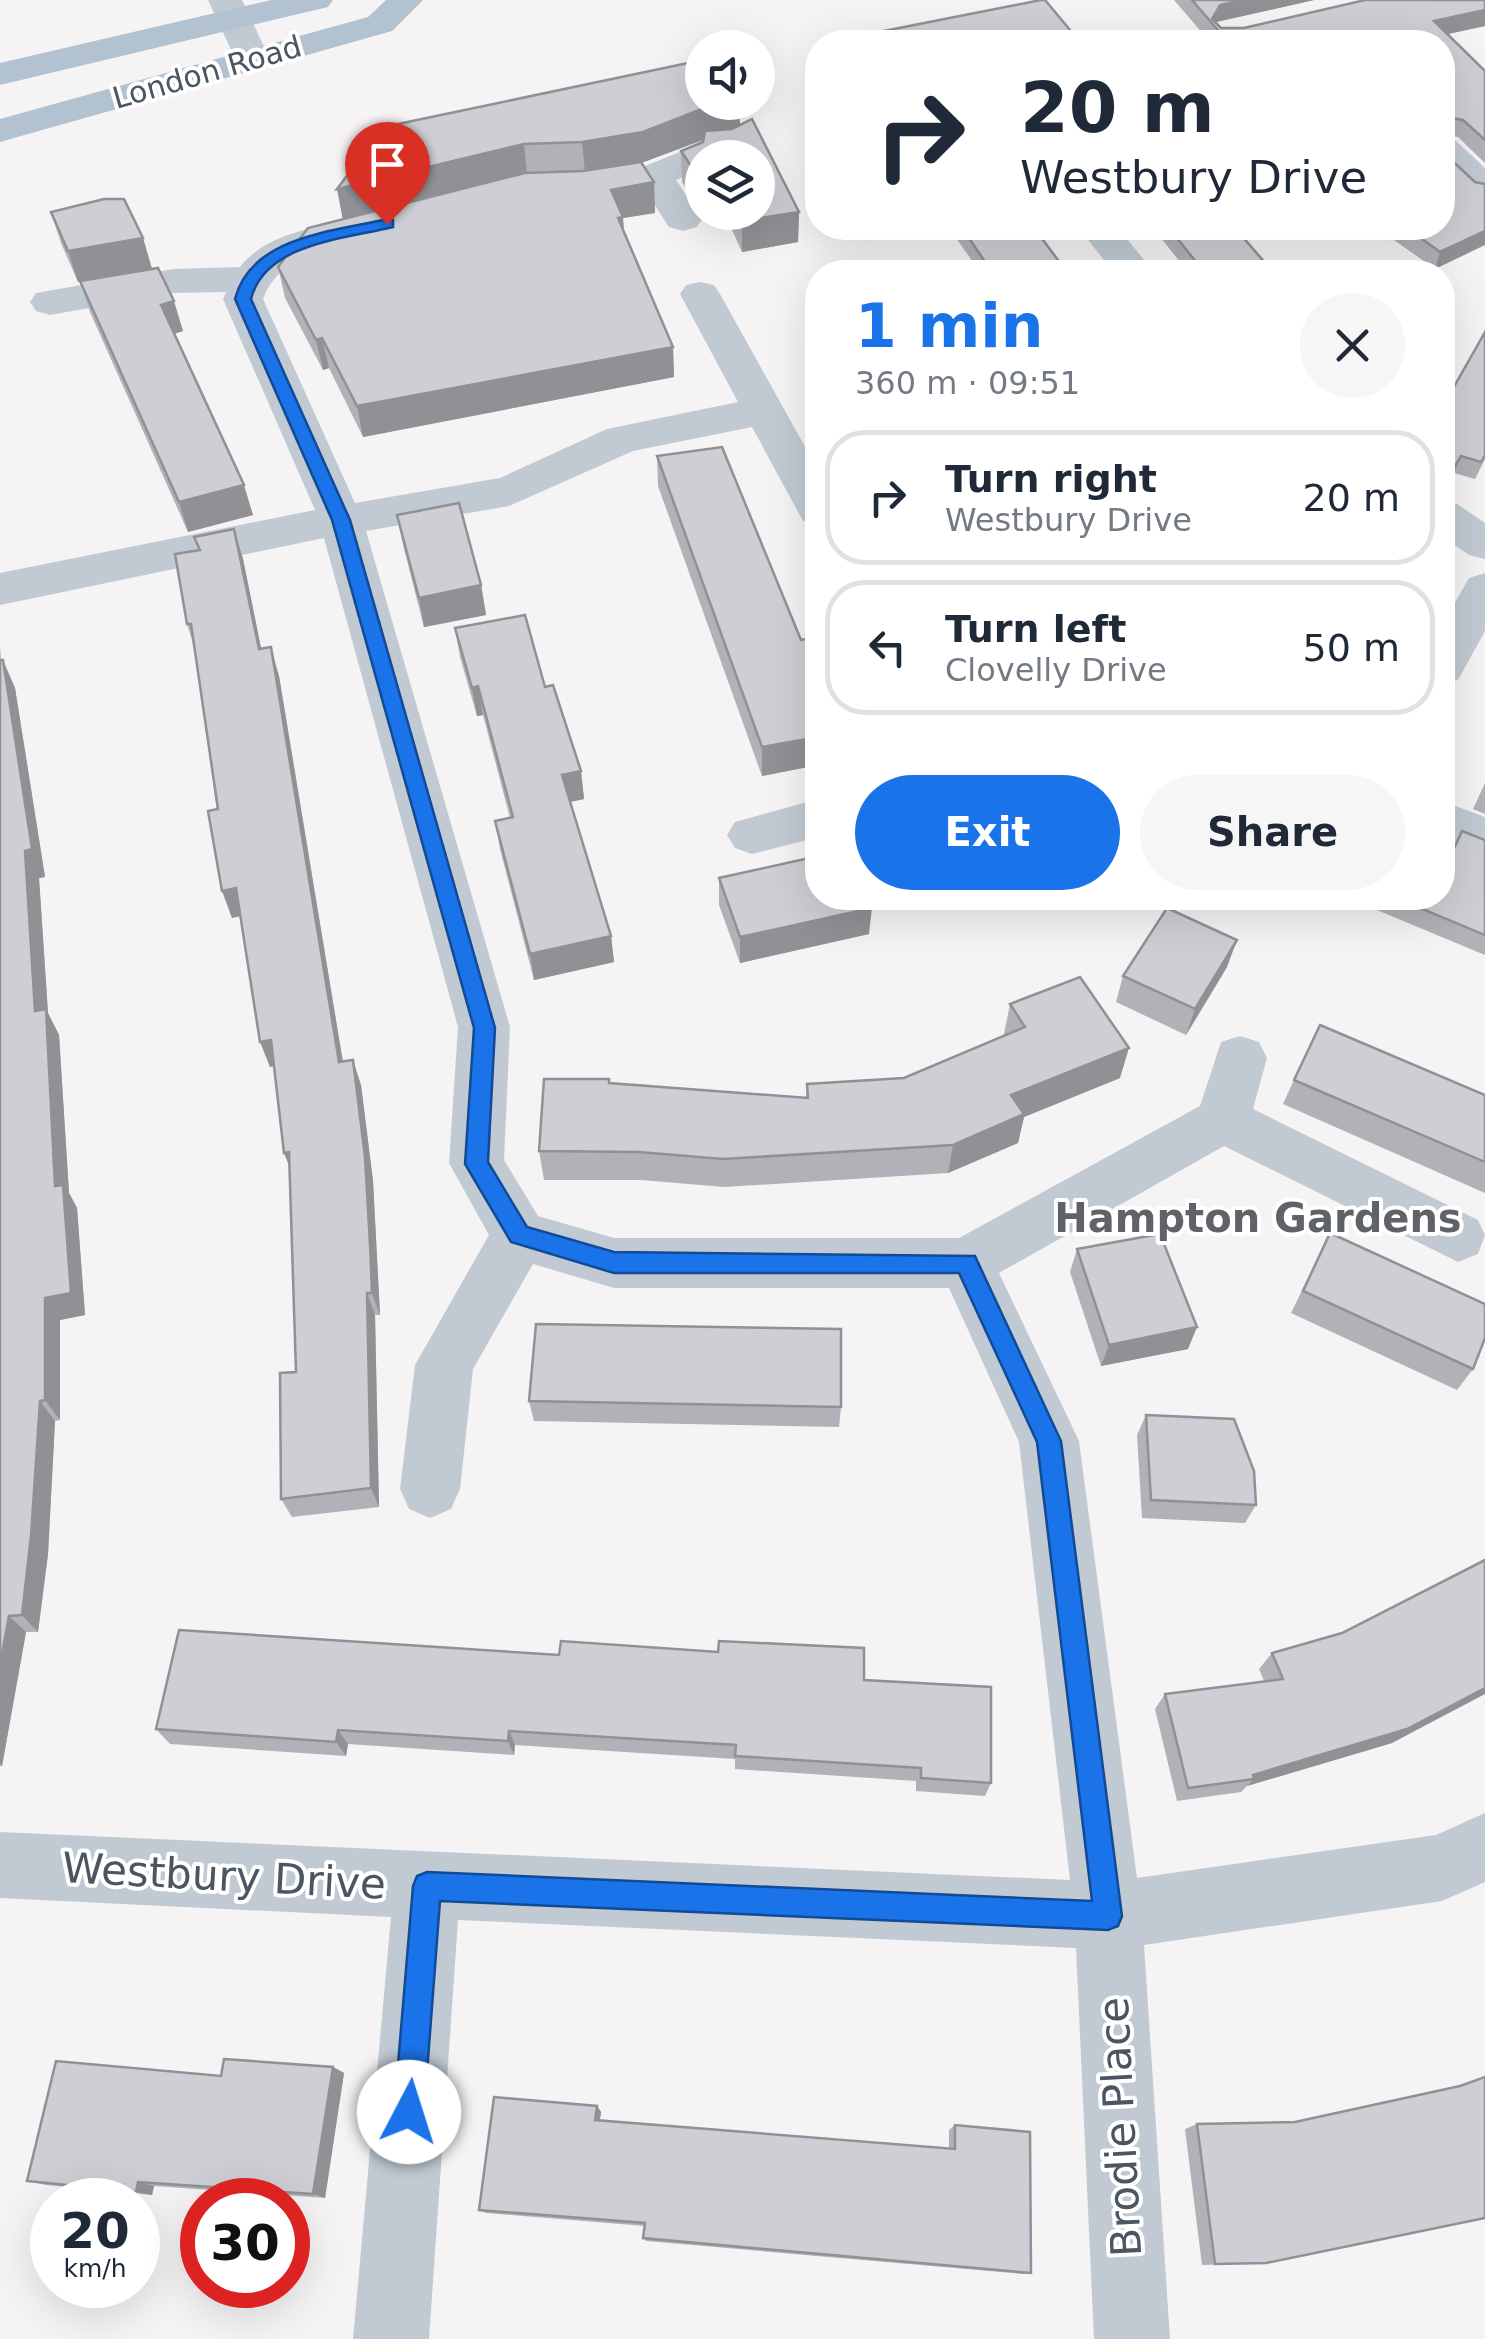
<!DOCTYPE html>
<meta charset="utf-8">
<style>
body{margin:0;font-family:"DejaVu Sans",sans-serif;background:#f6f6f7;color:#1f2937;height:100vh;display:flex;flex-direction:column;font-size:38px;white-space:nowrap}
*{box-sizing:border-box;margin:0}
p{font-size:32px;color:#747a83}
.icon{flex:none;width:55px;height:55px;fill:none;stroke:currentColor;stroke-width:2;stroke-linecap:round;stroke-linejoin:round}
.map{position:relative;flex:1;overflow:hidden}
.details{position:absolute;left:805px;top:260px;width:650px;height:650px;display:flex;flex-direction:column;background:#fff;border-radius:40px;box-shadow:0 10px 40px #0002}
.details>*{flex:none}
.banner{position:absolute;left:805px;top:30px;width:650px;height:210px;border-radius:40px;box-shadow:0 10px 40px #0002;background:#fff;color:#1f2937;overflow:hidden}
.controls{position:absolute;left:685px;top:30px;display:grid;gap:20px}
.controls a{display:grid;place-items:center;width:90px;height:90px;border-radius:50%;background:#fff;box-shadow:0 10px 40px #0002;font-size:50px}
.speed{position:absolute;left:30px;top:2178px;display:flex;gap:20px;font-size:50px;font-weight:700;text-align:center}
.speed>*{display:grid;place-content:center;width:130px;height:130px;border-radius:50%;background:#fff;box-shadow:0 10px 40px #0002;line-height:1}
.speed small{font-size:25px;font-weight:400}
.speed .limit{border:15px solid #d22;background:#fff;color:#111}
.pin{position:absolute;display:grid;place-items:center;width:85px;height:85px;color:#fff;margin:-102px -42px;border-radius:50% 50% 50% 0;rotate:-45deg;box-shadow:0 0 10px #0007}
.pin .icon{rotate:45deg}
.me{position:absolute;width:110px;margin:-55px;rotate:5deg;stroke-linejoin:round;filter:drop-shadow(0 0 8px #0008)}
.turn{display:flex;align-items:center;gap:35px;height:210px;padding:0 50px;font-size:45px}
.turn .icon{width:130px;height:130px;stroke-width:2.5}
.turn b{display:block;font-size:70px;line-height:85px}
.round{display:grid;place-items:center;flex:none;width:105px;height:105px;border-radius:52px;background:#f6f6f7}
.head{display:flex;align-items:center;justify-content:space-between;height:170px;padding:0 50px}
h1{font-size:60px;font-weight:700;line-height:75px;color:#1a73e8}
.action{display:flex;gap:20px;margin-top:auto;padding:20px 50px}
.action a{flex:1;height:115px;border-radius:60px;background:#1a73e8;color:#fff;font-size:40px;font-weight:700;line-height:115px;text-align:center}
.action a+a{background:#f6f6f7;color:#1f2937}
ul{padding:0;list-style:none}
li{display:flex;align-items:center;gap:30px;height:135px;margin:0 20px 15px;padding:0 30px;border:5px solid #e0e1e3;border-radius:40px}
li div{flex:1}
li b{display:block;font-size:38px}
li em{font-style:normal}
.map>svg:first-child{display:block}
</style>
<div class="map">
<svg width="1485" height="2339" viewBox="0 0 1485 2339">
<rect width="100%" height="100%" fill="#f5f3f3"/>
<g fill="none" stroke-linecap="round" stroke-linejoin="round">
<g fill="#c1cad2" fill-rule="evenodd">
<path d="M208 0H242L270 59 265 67 252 70 239 67Z"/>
<path d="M737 129 750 132 756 140C743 158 722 158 702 158V169L676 180 702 219 697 227 683 231 669 227 644 189 579 198 566 195 560 187 566 179 645 166Z"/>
<path d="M1442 137 1455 140 1485 168V200L1472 197 1442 169Z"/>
<path d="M368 216 382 220 387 228 382 236C337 247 281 251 263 299L355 503 500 478 607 429 738 402 680 294 686 285 700 282 714 285 720 294 818 470V525L803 521 752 427 633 451 509 506 366 531 510 1027 504 1160 538 1216 614 1238H959L1200 1106 1221 1042 1240 1036 1259 1042 1267 1058 1253 1109 1478 1220 1485 1235 1478 1254 1458 1262 1224 1146 999 1273 1079 1441 1137 1878 1436 1835 1485 1813V1882L1442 1901 1144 1945 1170 2339H1094L1076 1948 458 1920 429 2339H353L391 1917 0 1898V1832L1070 1880 1019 1442 949 1288H614L533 1264 473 1369 460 1489 451 1509 430 1518 409 1509 400 1489 415 1365 489 1235 449 1163 458 1027 324 538 0 605V573L315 510 223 299 226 292 173 293 50 315 36 311 30 302 36 293 173 269 240 267C269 230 325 226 368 216Z"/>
<path d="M1079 228H1118L1154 272H1113Z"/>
<path d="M1442 500 1457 504 1485 523V559L1469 555 1442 536Z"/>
<path d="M1485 573V631L1458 680 1442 685V625L1469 578Z"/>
<path d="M818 799V837L752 854 735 848 727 835 735 822Z"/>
<path d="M1442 801 1485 817V856L1442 840Z"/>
</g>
<g fill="#b3c2d1" fill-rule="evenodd">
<path d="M271 0H333L328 7 0 85V63Z"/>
<path d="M386 0H423L392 31 0 142V119L368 17Z"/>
</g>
</g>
<g fill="#b0b2b7">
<path d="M1174 0H1314L1216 22 1221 28 1485 26 1448 34 1485 71V163L1458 137 1445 135V154L1475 182 1435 269 1377 228H1442V42H1210Z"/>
<path d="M702 60V102H740V125L752 119 799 212 798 242 742 252 724 212H758V158H702V205H697L682 182 681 151 703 142V140L641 163 654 182 655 213 623 218 624 233 673 347 674 377 363 437 329 368 323 370 285 298 278 267 308 228 343 219 337 189 384 127Z"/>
<path d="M51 212 143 238 152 269 183 331 174 334 253 515 188 532 90 312 80 281 78 282 61 243Z"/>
<path d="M949 228H1034L1067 272H980Z"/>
<path d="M1153 228H1235L1273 272H1188Z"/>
<path d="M1485 332V459L1475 479 1454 473Z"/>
<path d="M657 456 818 659V765L762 776 658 486Z"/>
<path d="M397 515 481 585 486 615 424 627 403 545Z"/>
<path d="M234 529 243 559 261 648 279 676 343 1062 361 1085 373 1181 380 1315H375L379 1507 292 1517 281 1499 296 1372 290 1168 274 1066 270 1067 240 916 232 918 194 646 187 624 198 550 194 537Z"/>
<path d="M455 628 545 687 581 771 584 799 570 802 611 936 614 962 534 980 500 849 495 821 510 818 483 715 477 716 460 657Z"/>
<path d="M0 646 1 660 15 688 45 877 39 878 48 1013 59 1035 69 1193 77 1208 85 1315 60 1320V1420L55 1421 48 1554 38 1632H26L2 1766H0Z"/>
<path d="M1485 783V814L1473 809Z"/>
<path d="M1485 840V955L1348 898H1442L1451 855Z"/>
<path d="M719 878 869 934 740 963 719 905Z"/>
<path d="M1227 967 1186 1035 1116 1002 1123 976Z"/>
<path d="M1010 1004 1120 1078 1024 1117 1018 1143 948 1173 724 1187 641 1180H544L539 1151 610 1083 806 1098 807 1084 904 1078 1005 1036 1004 1034Z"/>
<path d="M1294 1080 1485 1095V1193L1283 1104Z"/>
<path d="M1330 1233 1473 1369 1457 1390 1291 1313Z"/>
<path d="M1077 1249 1188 1349 1101 1366 1070 1272Z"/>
<path d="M529 1401 841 1407 839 1427 534 1421Z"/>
<path d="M1146 1415 1256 1505 1245 1523 1142 1518 1137 1435Z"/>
<path d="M1272 1653 1392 1743 1247 1786 1241 1792 1177 1801 1155 1709 1165 1694 1264 1681 1259 1669Z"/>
<path d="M864 1680 991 1783 985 1796 916 1791V1781L735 1769V1759L515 1745 514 1755 348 1744 346 1756 170 1744 156 1729Z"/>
<path d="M333 2067 344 2073 325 2198 154 2186 152 2195 46 2185 27 2181 221 2076Z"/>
<path d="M1458 2086 1266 2263 1202 2265 1185 2129 1197 2124 1295 2122Z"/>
<path d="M597 2106 601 2112 600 2120 949 2149V2130L955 2125 1031 2273 1023 2274 646 2241 643 2238 644 2226 486 2213 479 2210Z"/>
</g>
<g fill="#909195">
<path d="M1242 0H1314L1216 22 1212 19 1220 5Z"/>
<path d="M1485 10V26L1429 38 1434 21Z"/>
<path d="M720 102H740V126L644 162 585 172 582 142Z"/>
<path d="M524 144 527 174 343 220 337 189Z"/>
<path d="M702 174V205H697V175Z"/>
<path d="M654 182 655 213 623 218 625 247 611 190Z"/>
<path d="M799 212 798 242 742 252V221Z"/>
<path d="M1485 231V245L1435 269 1440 252Z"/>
<path d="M143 238 152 269 78 282 68 251Z"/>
<path d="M174 301 183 331 169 335 161 305Z"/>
<path d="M322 338 329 368 323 370 316 340Z"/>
<path d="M673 347 674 377 363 437 357 406Z"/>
<path d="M1461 456 1454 473 1442 493V487Z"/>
<path d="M244 485 253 515 188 532 179 502Z"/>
<path d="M234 529 243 559 267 678 259 649Z"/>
<path d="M481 585 486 615 424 627 419 598Z"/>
<path d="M271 647 279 676 347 1087 339 1062Z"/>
<path d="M3 660 15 688 45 877 39 878 48 1013 59 1035 69 1193 77 1208 85 1315 60 1320V1420L45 1400V1298L55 1186 35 1011Z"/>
<path d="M478 686 483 715 477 716 472 688Z"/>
<path d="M818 737V765L762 776V747Z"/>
<path d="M581 771 584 799 565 803 562 775Z"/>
<path d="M236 888 245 915 232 918 222 891Z"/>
<path d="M872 908 869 934 740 963V937Z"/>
<path d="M611 936 614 962 534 980 530 954Z"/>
<path d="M1237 940 1227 967 1186 1035 1195 1009Z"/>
<path d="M271 1040 280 1065 270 1067 260 1042Z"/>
<path d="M1129 1048 1120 1078 1024 1117 1018 1143 948 1173 953 1145 1011 1095Z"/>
<path d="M353 1060 361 1085 373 1181 380 1315 372 1293Z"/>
<path d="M289 1152 293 1176 284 1153Z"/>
<path d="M367 1293 375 1315 379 1507 371 1488Z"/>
<path d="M1197 1327 1188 1349 1101 1366 1109 1345Z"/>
<path d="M40 1401 55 1421 48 1554 38 1632 22 1615Z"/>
<path d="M9 1616 26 1632 2 1766 0 1764V1665Z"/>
<path d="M1485 1688V1694L1392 1743 1247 1786 1254 1779 1253 1775Z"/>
<path d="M338 1730 348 1744 346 1756 336 1742Z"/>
<path d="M509 1731 515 1745 514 1755 508 1741Z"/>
<path d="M333 2067 344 2073 325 2198 313 2194Z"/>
<path d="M597 2106 601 2112 599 2125 595 2120Z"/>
<path d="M138 2182 154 2186 152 2195 136 2192Z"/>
</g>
<g fill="#cdcfd5" stroke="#909195" stroke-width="2.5">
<path d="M1041 0H1045L1080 42H849L881 36 879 32Z"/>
<path d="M1192 0H1242L1220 5 1212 19 1221 28H1244L1365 0H1485V10L1434 21 1485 71V140L1463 120 1445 117V154L1475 182 1485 184V231L1440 252 1407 228H1442V42H1228Z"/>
<path d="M702 60V102H720L643 132 582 142 524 144 337 189 384 127Z"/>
<path d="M752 119 799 212 742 221 737 212H758V158H702V174L697 175 681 151 703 142 705 131 732 129Z"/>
<path d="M641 162 654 182 611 190 623 217 618 218 673 347 357 406 322 338 316 340 278 267 308 228 525 173 583 171Z"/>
<path d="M104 199H124L143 238 68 251 51 212Z"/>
<path d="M962 228H1034L1067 272H992Z"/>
<path d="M1169 228H1235L1273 272H1204Z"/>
<path d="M158 268 174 301 161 305 244 485 179 502 80 281Z"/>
<path d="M1485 332V455L1481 462 1461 456 1442 487V408Z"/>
<path d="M722 447 801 640 810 638 818 659V737L762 747 657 456Z"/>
<path d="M459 503 481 585 419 598 397 515Z"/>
<path d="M234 529 259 649 271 647 339 1062 353 1060 365 1157 370 1245 372 1293H367L371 1488 281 1499 280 1373 296 1372 289 1152 284 1153 271 1040 260 1042 236 888 222 891 208 811 218 809 191 624H187L175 554 200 550 194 537Z"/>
<path d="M525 615 545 687 553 685 581 771 562 775 611 936 530 954 495 821 513 817 478 686 472 688 455 628Z"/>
<path d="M0 660H3L32 849 25 851 35 1011 46 1009 55 1186 63 1185 71 1293 45 1298V1400L40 1401 31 1536 22 1615 9 1616 0 1665Z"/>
<path d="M1462 831 1485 840V935L1396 898H1442V852L1451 855Z"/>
<path d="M818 856V898H867L872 908 740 937 719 878Z"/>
<path d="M1167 908 1237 940 1195 1009 1123 976Z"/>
<path d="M1080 977 1129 1048 1011 1095 1024 1114 953 1145 723 1159 639 1152 539 1151 544 1079H609V1083L808 1098 807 1084 904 1078 1025 1027 1010 1004Z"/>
<path d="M1320 1025 1485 1095V1162L1294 1080Z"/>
<path d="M1330 1233 1485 1304V1338L1473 1369 1303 1291Z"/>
<path d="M1160 1234 1197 1327 1109 1345 1077 1249Z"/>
<path d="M536 1324 841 1329V1407L529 1401Z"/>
<path d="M1146 1415 1234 1419 1254 1471 1256 1505 1151 1500Z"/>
<path d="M1485 1560V1688L1407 1729 1253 1775 1254 1779 1188 1788 1165 1694 1283 1679 1272 1653 1342 1633Z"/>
<path d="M179 1630 559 1655 561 1641 718 1652 719 1641 864 1648V1680L991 1687V1783L921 1778V1768L735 1756 736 1745 509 1731 508 1741 338 1730 336 1742 156 1729Z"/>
<path d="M224 2059 333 2067 313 2194 138 2182 136 2192 27 2181 56 2061 221 2076Z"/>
<path d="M1485 2077V2218L1266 2263 1215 2264 1197 2124 1295 2122 1460 2086Z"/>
<path d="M494 2097 597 2106 595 2120 955 2149V2125L1030 2132 1031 2273 643 2238 645 2223 479 2210Z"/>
</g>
<path fill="#1a73e8" stroke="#114b97" stroke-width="2.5" d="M387 219 393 220V227C345 239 265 243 251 299L350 520 495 1028 488 1162 527 1227 614 1252 975 1256 1061 1441 1122 1916 1118 1926 1108 1930 440 1901 424 2112 419 2123 409 2127 399 2123 394 2112 413 1886 417 1876 427 1872 1092 1901 1037 1442 959 1273H614L511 1242 465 1164 474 1028 332 520 235 299C251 236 333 232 387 219Z"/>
<g text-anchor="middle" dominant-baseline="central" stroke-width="8" stroke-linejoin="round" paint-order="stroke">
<g font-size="30" fill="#4a5661" stroke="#fff">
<text transform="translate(207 72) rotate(-16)">London Road</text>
</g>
<g font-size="40" font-weight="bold" fill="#5f6368" stroke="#fff">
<text x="1258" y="1218">Hampton Gardens</text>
</g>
<g font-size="42" fill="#4a5661" stroke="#fff">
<text transform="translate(224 1876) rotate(3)">Westbury Drive</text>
<text transform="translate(1120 2127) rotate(-93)">Brodie Place</text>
</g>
</g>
</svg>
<div class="controls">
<a><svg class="icon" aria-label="sound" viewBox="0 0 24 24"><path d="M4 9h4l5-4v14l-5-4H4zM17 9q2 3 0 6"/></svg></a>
<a><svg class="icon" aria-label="layers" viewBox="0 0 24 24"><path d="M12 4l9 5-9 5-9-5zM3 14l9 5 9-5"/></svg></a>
</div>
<div class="speed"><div>20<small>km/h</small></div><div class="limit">30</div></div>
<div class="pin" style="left:387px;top:224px;background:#d93025"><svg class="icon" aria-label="arrive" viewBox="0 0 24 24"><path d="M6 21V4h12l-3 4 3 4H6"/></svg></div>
<svg class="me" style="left:409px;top:2112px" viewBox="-20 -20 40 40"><circle r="19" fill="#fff"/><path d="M0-13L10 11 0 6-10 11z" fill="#1a73e8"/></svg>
<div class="banner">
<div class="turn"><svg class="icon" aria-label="right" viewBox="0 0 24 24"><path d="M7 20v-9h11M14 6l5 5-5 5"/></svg><div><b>20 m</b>Westbury Drive</div></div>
</div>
<section class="details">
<div class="head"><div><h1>1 min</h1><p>360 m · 09:51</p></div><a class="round"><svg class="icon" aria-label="close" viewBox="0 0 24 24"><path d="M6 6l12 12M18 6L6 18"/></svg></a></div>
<ul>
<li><svg class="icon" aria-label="right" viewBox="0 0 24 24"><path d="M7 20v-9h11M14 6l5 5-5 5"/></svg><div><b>Turn right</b><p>Westbury Drive</p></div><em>20 m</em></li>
<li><svg class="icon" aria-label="left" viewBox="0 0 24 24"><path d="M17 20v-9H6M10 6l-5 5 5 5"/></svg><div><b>Turn left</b><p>Clovelly Drive</p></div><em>50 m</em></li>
</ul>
<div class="action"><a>Exit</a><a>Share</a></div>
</section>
</div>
